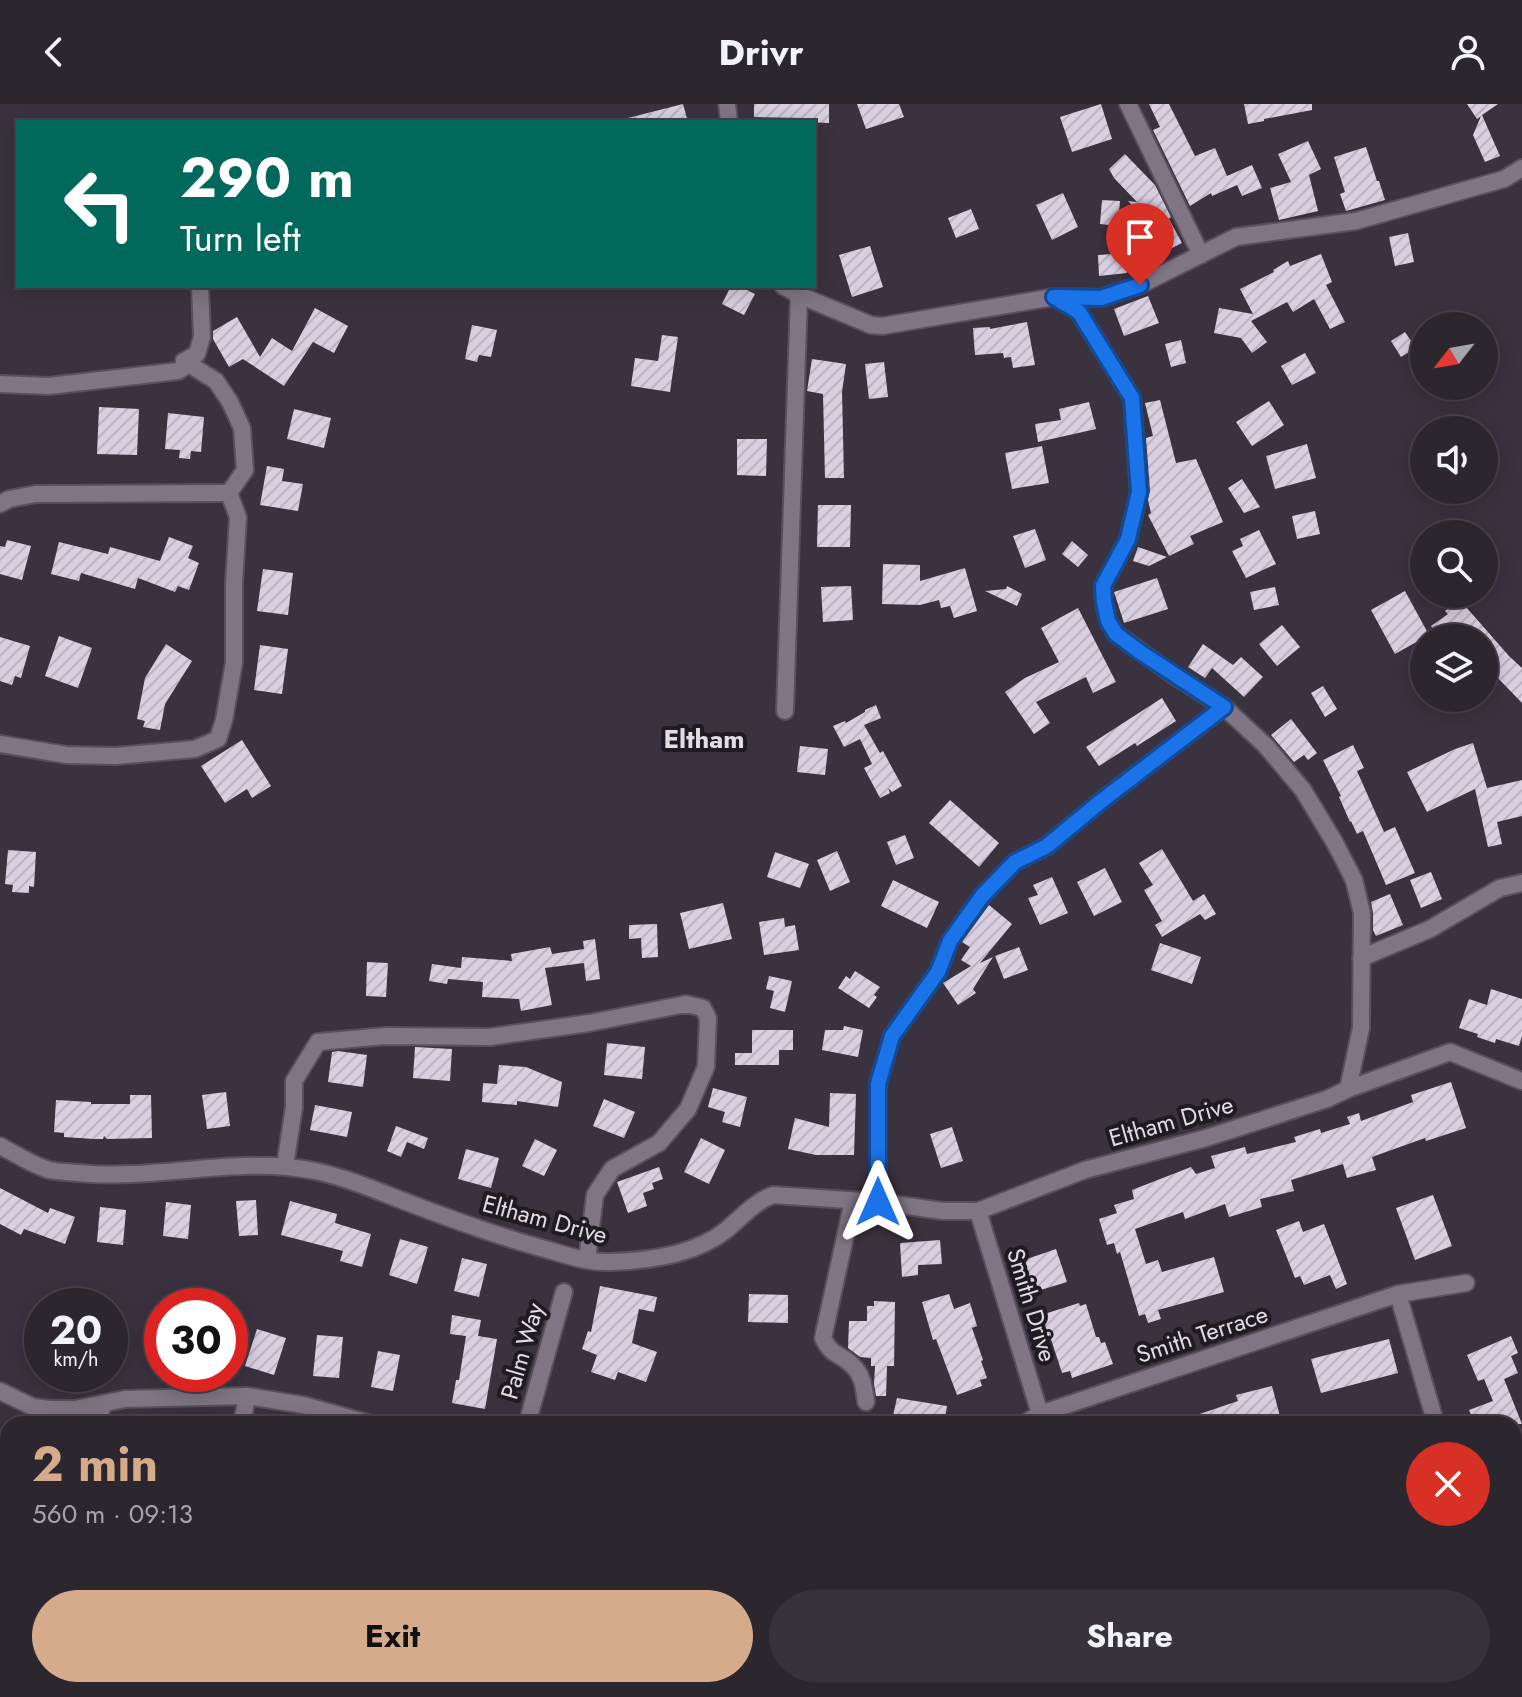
<!DOCTYPE html>
<meta charset="utf-8">
<style>
body{margin:0;font-family:Jost,sans-serif;background:#38323b;color:#f1f3f6;height:100vh;display:flex;flex-direction:column;font-size:30px;white-space:nowrap}
*{box-sizing:border-box;margin:0}
p{font-size:26px;color:#a6a5aa}
.icon{flex:none;width:44px;height:44px;fill:none;stroke:currentColor;stroke-width:2;stroke-linecap:round;stroke-linejoin:round}
.map{position:relative;flex:1;overflow:hidden}
.details{position:absolute;left:0px;top:1312px;width:1522px;height:282px;display:flex;flex-direction:column;background:#2c262f;border-radius:24px 24px 0 0;box-shadow:0 4px 20px #0003,0 0 0 2px #48434b}
.details>*{flex:none}
.hud{position:absolute;left:16px;top:16px;width:800px;height:168px;border-radius:0px;box-shadow:0 4px 20px #0003,0 0 0 2px #48434b;background:#00695c;color:#fff;overflow:hidden}
.needle{width:52px;rotate:239deg}
.fabs{position:absolute;left:1410px;top:208px;display:grid;gap:16px}
.fabs a{display:grid;place-items:center;width:88px;height:88px;border-radius:50%;background:#2c262f;box-shadow:0 4px 20px #0003,0 0 0 2px #48434b;font-size:40px}
.speed{position:absolute;left:24px;top:1184px;display:flex;gap:16px;font-size:40px;font-weight:700;text-align:center}
.speed>*{display:grid;place-content:center;width:104px;height:104px;border-radius:50%;background:#2c262f;box-shadow:0 4px 20px #0003,0 0 0 2px #48434b;line-height:1}
.speed small{font-size:20px;font-weight:400}
.speed .limit{border:12px solid #d22;background:#fff;color:#111}
.pin{position:absolute;display:grid;place-items:center;width:68px;height:68px;color:#fff;margin:-82px -34px;border-radius:50% 50% 50% 0;rotate:-45deg;box-shadow:0 0 8px #0007}
.pin .icon{rotate:45deg}
.me{position:absolute;width:88px;margin:-44px;rotate:0deg;stroke-linejoin:round;filter:drop-shadow(0 0 6px #0008)}
.turn{display:flex;align-items:center;gap:28px;height:168px;padding:0 32px;font-size:36px}
.turn .icon{width:104px;height:104px;stroke-width:2.5}
.turn b{display:block;font-size:56px;line-height:68px}
.round{display:grid;place-items:center;flex:none;width:84px;height:84px;border-radius:42px;background:#38323b}
.summary{display:flex;align-items:center;justify-content:space-between;height:136px;padding:0 32px}
h1{font-size:48px;font-weight:700;line-height:60px;color:#d6ab8b}
.cta{display:flex;gap:16px;margin-top:auto;padding:16px 32px}
.cta a{flex:1;height:92px;border-radius:48px;background:#d6ab8b;color:#111;font-size:32px;font-weight:700;line-height:92px;text-align:center}
.cta a+a{background:#38323b;color:#f1f3f6}
header{display:flex;justify-content:space-between;align-items:center;height:104px;padding:0 32px;background:#2c262f;font-size:36px;font-weight:700}
.map>svg:first-child{display:block}
</style>
<header><svg class="icon" aria-label="back" viewBox="0 0 24 24"><path d="M15 5l-7 7 7 7"/></svg>Drivr<svg class="icon" aria-label="person" viewBox="0 0 24 24"><circle cx="12" cy="8" r="4"/><path d="M4 21q1-7 8-7t8 7"/></svg></header>
<div class="map">
<svg width="1522" height="1593" viewBox="0 0 1522 1593">
<defs>
<pattern id="building-hatch" width="6" height="6" patternUnits="userSpaceOnUse" patternTransform="scale(2)"><rect width="6" height="6" fill="#d9cfe1"/><path d="M-1 1l2-2M0 6l6-6M5 7l2-2" fill="none" stroke="#bbb3c2"/></pattern>
</defs>
<rect width="100%" height="100%" fill="#3b323f"/>
<g fill="none" stroke-linecap="round" stroke-linejoin="round">
<g stroke="#1c7a91" stroke-width="26">
<path d="M1514 1430 1522 1431"/>
<path d="M213 1586 224 1593"/>
<path d="M32 1593 54 1586"/>
<path d="M461 1593 470 1586"/>
</g>
</g>
<g fill="url(#building-hatch)">
<path d="M683 0 688 18H628V14Z"/>
<path d="M754 0H829V19L805 18 804 14 754 13Z"/>
<path d="M857 0H899L904 13 866 25Z"/>
<path d="M1101 0 1112 35 1072 48 1060 13Z"/>
<path d="M1149 0H1169L1195 52 1215 44 1227 72 1252 61 1262 84 1242 92 1237 81 1212 92 1211 89 1190 102 1153 26 1160 23Z"/>
<path d="M1244 0H1312V6L1264 15V17L1248 20Z"/>
<path d="M1467 0H1498L1482 11 1500 52 1485 58 1473 31 1481 12 1477 15Z"/>
<path d="M1308 37 1321 65 1309 71 1318 107 1279 116 1270 84 1291 78 1278 50Z"/>
<path d="M1366 43 1377 77H1379L1385 96 1346 107 1340 90 1345 88 1334 53Z"/>
<path d="M1125 50 1155 81 1171 113 1169 115 1182 139 1156 152 1146 133 1157 127 1128 97 1137 98 1114 74 1109 65Z"/>
<path d="M1063 89 1078 123 1052 136 1036 101Z"/>
<path d="M1102 96 1120 97 1118 122 1100 120Z"/>
<path d="M971 105 979 125 956 134 948 114Z"/>
<path d="M1408 129 1414 158 1395 162 1389 133Z"/>
<path d="M870 142 883 183 852 193 839 151Z"/>
<path d="M1126 149 1127 169 1099 172 1098 151Z"/>
<path d="M1321 150 1332 178 1326 181 1345 218 1330 225 1314 195 1293 208 1287 198 1251 217 1267 238 1252 249 1241 234 1214 229 1219 204 1253 210 1240 185 1274 168 1273 166 1288 157 1290 162Z"/>
<path d="M731 182H739L755 190 744 211 722 200Z"/>
<path d="M1148 192 1159 219 1124 232 1114 205Z"/>
<path d="M315 204 348 222 334 249 313 238 284 282 243 255 229 263 213 235V227L237 213 260 253 272 234 292 247Z"/>
<path d="M1027 218 1035 261 1013 264 1011 253 1004 254 1003 249 975 251 973 224 990 223V225Z"/>
<path d="M472 221 497 226 491 253 479 251 477 258 465 255Z"/>
<path d="M1405 228 1416 244 1401 253 1391 237Z"/>
<path d="M662 231 678 233 670 288 631 282 635 254 658 257Z"/>
<path d="M1181 236 1186 259 1171 263 1165 240Z"/>
<path d="M1305 249 1316 269 1292 281 1281 262Z"/>
<path d="M812 255 846 260 842 288 844 374H825L823 290 807 287Z"/>
<path d="M884 258 888 293 869 295 865 260Z"/>
<path d="M1160 296 1176 359 1196 355 1223 418 1190 432 1194 440 1169 452 1148 411 1151 409 1148 396 1150 387 1146 334 1153 332 1145 299Z"/>
<path d="M1269 297 1284 321 1252 342 1236 318Z"/>
<path d="M1089 298 1096 325 1038 338 1035 320 1061 316 1059 305Z"/>
<path d="M99 303 139 305 137 351 97 350Z"/>
<path d="M294 305 331 314 324 344 287 335Z"/>
<path d="M168 309 204 313 201 348 191 347 190 355 179 354 180 346 165 345Z"/>
<path d="M737 335H767L766 372 737 371Z"/>
<path d="M1307 340 1316 374 1275 385 1266 352Z"/>
<path d="M1042 342 1049 379 1012 385 1005 349Z"/>
<path d="M267 362 284 365 282 377 303 380 298 407 260 401Z"/>
<path d="M1242 375 1260 403 1244 409 1228 384Z"/>
<path d="M818 401H851L850 443H817Z"/>
<path d="M1315 407 1320 430 1297 435 1292 412Z"/>
<path d="M1035 425 1046 456 1025 464 1013 432Z"/>
<path d="M1259 426 1276 460 1246 474 1232 447 1243 442 1240 435Z"/>
<path d="M169 433 193 442 188 454 199 459 189 486 178 482 175 488 138 474 135 485 81 469 79 477 51 470 59 438 108 450 110 443 160 457Z"/>
<path d="M7 436 31 442 22 476 0 470V442L5 443Z"/>
<path d="M1072 437 1088 451 1078 463 1062 450Z"/>
<path d="M1138 443 1167 453 1149 462 1133 457Z"/>
<path d="M883 460 920 461V477L965 464 977 507 954 514 950 502 941 504 939 496 920 501 882 500Z"/>
<path d="M263 465 293 469 288 511 257 507Z"/>
<path d="M1157 474 1168 505 1124 519 1114 488Z"/>
<path d="M851 482 853 516 823 518 821 483Z"/>
<path d="M1007 482 1022 490 1017 502 985 487 1006 485Z"/>
<path d="M1275 483 1279 501 1254 506 1250 488Z"/>
<path d="M1405 487 1429 531 1395 550 1371 506Z"/>
<path d="M1459 495 1509 552 1522 564V599L1492 568 1495 565 1484 552V534H1439L1431 522 1448 510 1445 507Z"/>
<path d="M1078 504 1116 578 1093 589 1086 573 1036 598 1050 619 1034 630 1005 588 1025 574 1059 558 1041 524Z"/>
<path d="M1282 521 1300 543 1277 562 1259 540Z"/>
<path d="M59 532 92 544 78 584 45 572Z"/>
<path d="M0 533 30 542 21 574 15 572 12 581 0 577Z"/>
<path d="M166 540 192 557 165 600 160 626 143 623 145 617 137 615 145 574Z"/>
<path d="M1203 540 1233 561 1241 553 1263 573 1244 593 1212 564 1205 574 1188 563Z"/>
<path d="M260 541 288 545 282 590 254 586Z"/>
<path d="M1323 582 1337 605 1325 613 1311 589Z"/>
<path d="M1162 594 1176 617 1137 642 1135 639 1099 662 1086 643Z"/>
<path d="M876 601 881 614 864 621 880 649 883 647 902 682 892 688 888 684 890 689 880 694 864 664 872 660 860 635 844 643 833 622 845 617 846 619 865 608V606Z"/>
<path d="M1291 615 1317 649 1308 656 1304 651 1294 658 1271 631Z"/>
<path d="M242 636 271 682 252 694 247 685 225 699 201 662Z"/>
<path d="M1473 639 1487 684 1522 676V712L1497 718 1502 740 1488 743 1475 685 1427 708 1407 668 1455 645Z"/>
<path d="M1353 641 1364 664 1357 667 1384 728 1395 723 1415 769 1386 781 1363 727 1357 730 1351 717 1350 718 1339 693 1341 692 1323 656Z"/>
<path d="M800 642 828 645 825 671 797 668Z"/>
<path d="M950 696 999 739 979 763 929 719Z"/>
<path d="M905 731 914 754 896 761 887 738Z"/>
<path d="M1162 745 1193 797 1204 790 1216 810 1205 816 1200 810 1162 833 1155 821 1162 817 1144 786 1153 781 1139 759Z"/>
<path d="M8 746 36 748 34 783 29 782V789L12 788 13 781 5 780Z"/>
<path d="M837 747 850 778 830 787 817 756Z"/>
<path d="M775 748 809 760 800 784 767 773Z"/>
<path d="M1105 764 1122 798 1094 812 1077 778Z"/>
<path d="M1431 768 1442 795 1421 804 1410 776Z"/>
<path d="M1052 773 1068 809 1040 821 1028 794 1038 791 1033 781Z"/>
<path d="M893 776 939 798 927 824 881 802Z"/>
<path d="M1390 790 1403 821 1376 832 1373 826V809L1371 798Z"/>
<path d="M723 799 732 835 689 845 680 809Z"/>
<path d="M989 801 1012 820 980 859 993 853 973 885 976 889 958 901 943 879 971 862 961 856 970 843 962 838Z"/>
<path d="M784 814 785 823 795 821 799 846 764 851 759 818Z"/>
<path d="M657 820 658 853 642 854 641 834 629 835V821Z"/>
<path d="M595 835 600 875 586 877 584 859 545 864 552 901 521 907 519 895 482 893 483 878 448 875 447 880 429 877 432 860 461 864 462 853 512 857 511 850 550 843 552 850 584 845 583 837Z"/>
<path d="M1160 839 1201 853 1192 880 1151 866Z"/>
<path d="M1019 843 1028 866 1004 875 995 852Z"/>
<path d="M367 858 388 859 386 893 366 892Z"/>
<path d="M855 867 880 883 874 891 877 893 869 904 838 884 846 872 850 875Z"/>
<path d="M769 872 792 877 785 908 770 904 774 887 766 885Z"/>
<path d="M1491 885 1522 895V932L1519 942 1496 935 1495 939 1477 933 1478 930 1459 924 1469 895 1487 901Z"/>
<path d="M844 922 863 926 858 953 822 946 825 926H843Z"/>
<path d="M752 926H793V946H779V961H735V949H752Z"/>
<path d="M607 939 645 943 642 975 604 971Z"/>
<path d="M415 943 452 945 450 977 413 974Z"/>
<path d="M338 947 367 951 363 983 328 978 332 948Z"/>
<path d="M499 961 526 963 562 978 558 1003 517 997V1001L482 998 483 979 497 980Z"/>
<path d="M1451 978 1466 1024 1426 1037 1425 1034 1372 1053 1376 1066 1347 1074 1343 1060 1291 1076 1294 1087 1260 1095 1262 1103 1229 1113 1225 1100 1185 1115 1183 1108 1135 1125 1146 1160 1158 1156 1162 1168 1214 1153 1224 1188 1158 1206 1161 1215 1148 1219 1145 1210 1139 1212 1120 1148 1117 1150 1114 1139 1107 1141 1099 1115 1117 1109 1114 1101 1134 1095 1132 1086 1191 1063 1196 1070 1215 1064 1211 1052 1245 1043 1247 1050 1296 1038 1294 1033 1320 1025 1321 1029 1350 1020 1347 1013 1359 1009 1361 1017 1413 998 1411 991Z"/>
<path d="M713 984 747 993 740 1023 722 1018 725 1008 708 1003Z"/>
<path d="M226 988 230 1022 207 1025 202 991Z"/>
<path d="M830 989 856 990 854 1051H816L788 1045 795 1014 829 1023Z"/>
<path d="M130 991H151L152 1034 107 1035 104 1032 103 1035H94L64 1033V1029L54 1028 56 996 91 998V1000H130Z"/>
<path d="M604 995 635 1008 624 1034 593 1022Z"/>
<path d="M315 1001 352 1008 347 1033 310 1026Z"/>
<path d="M396 1022 428 1034 424 1045 407 1038 401 1053 387 1047Z"/>
<path d="M952 1023 963 1057 941 1064 930 1030Z"/>
<path d="M701 1034 725 1046 709 1080 684 1068Z"/>
<path d="M535 1035 557 1046 544 1072 522 1062Z"/>
<path d="M466 1045 499 1054 491 1084 458 1075Z"/>
<path d="M659 1063 663 1075 652 1079 654 1085 643 1089 647 1102 628 1109 617 1078Z"/>
<path d="M0 1084 48 1109 50 1104 75 1113 65 1140 24 1125 21 1131 0 1120Z"/>
<path d="M1433 1091 1452 1142 1415 1156 1396 1104Z"/>
<path d="M256 1096 258 1131 239 1132 236 1097Z"/>
<path d="M290 1097 337 1110 335 1119 371 1130 362 1163 340 1157 343 1147 281 1131Z"/>
<path d="M166 1098 191 1101 188 1135 163 1132Z"/>
<path d="M100 1103 126 1106 123 1141 97 1138Z"/>
<path d="M1299 1117 1303 1128 1324 1120 1347 1180 1336 1185 1330 1171 1304 1181 1300 1172 1295 1174 1276 1126Z"/>
<path d="M400 1135 428 1143 417 1180 389 1171Z"/>
<path d="M940 1136 942 1160 918 1161V1171L902 1173 900 1139Z"/>
<path d="M1056 1145 1067 1178 1034 1188 1024 1156Z"/>
<path d="M462 1154 487 1160 479 1193 454 1187Z"/>
<path d="M600 1182 657 1193 654 1208 639 1205 632 1239 657 1248 646 1278 618 1268 615 1276 591 1268 597 1251 582 1245 588 1227 591 1228Z"/>
<path d="M749 1190 788 1191V1219L748 1218Z"/>
<path d="M949 1190 954 1205 970 1199 977 1222 972 1224 983 1256 981 1257 987 1274 980 1276 982 1282 957 1291 936 1235 933 1236 922 1198Z"/>
<path d="M874 1197 895 1198 894 1262H887L886 1292H876L874 1280 875 1262H871V1254L860 1253 848 1244 849 1217H867V1202H874Z"/>
<path d="M1079 1199 1080 1202 1086 1200 1096 1233H1099L1101 1239 1105 1238 1113 1260 1072 1274 1070 1267 1062 1269 1049 1229 1045 1231 1038 1212Z"/>
<path d="M153 1204H162V1261L148 1260Z"/>
<path d="M452 1211 481 1216 478 1232 497 1235 485 1305 452 1299 456 1276H459L466 1232 450 1230Z"/>
<path d="M257 1225 286 1234 274 1271 245 1262Z"/>
<path d="M317 1231 343 1233 339 1274 313 1272Z"/>
<path d="M1511 1232 1518 1249 1511 1252 1518 1269 1504 1275 1522 1320H1475L1469 1306 1493 1297 1484 1275 1478 1277 1467 1251Z"/>
<path d="M1389 1235 1398 1269 1321 1289 1311 1255Z"/>
<path d="M378 1247 400 1251 393 1287 371 1283Z"/>
<path d="M1272 1282 1282 1320H1176V1318L1238 1297 1236 1291Z"/>
<path d="M897 1294 947 1302 944 1320H909L892 1316Z"/>
</g>
<g fill="none" stroke-linecap="round" stroke-linejoin="round">
<g stroke="#58505b" stroke-width="20">
<g id="minor">
<path d="M727 0 729 18"/>
<path d="M1128 0 1201 151"/>
<path d="M783 182 799 191 871 221 882 222 1054 193"/>
<path d="M0 280 49 282 178 267 186 262 184 257 197 250 202 233 200 182"/>
<path d="M0 400 9 395 36 390 229 389"/>
<path d="M785 607 799 191"/>
<path d="M0 640 67 651 116 652 195 645 218 635 224 616 234 559V480L238 413 229 389 245 366 242 324 230 298 216 277 184 257"/>
<path d="M1361 854 1430 825 1500 784 1522 779"/>
<path d="M1348 985 1361 924 1362 809 1354 776 1335 739 1303 686 1266 642 1224 603 1175 572 1116 530 1108 517 1104 498 1103 482 1128 435 1139 388 1132 294 1079 208 1054 193 1101 194 1140 181 1236 133 1356 117 1504 75 1522 64"/>
<path d="M0 1042C16 1050 32 1061 49 1066 59 1068 69 1068 79 1069 158 1077 237 1051 315 1067 344 1073 373 1085 401 1096 448 1114 496 1132 545 1145 566 1151 588 1159 610 1158 648 1157 694 1151 725 1127 741 1114 754 1098 773 1091L878 1098 943 1107H978L1085 1066 1206 1034 1327 995 1348 985 1450 948 1522 977"/>
<path d="M285 1062 294 1003V977L318 938 386 932 490 933 589 919 686 900 703 904 708 914 706 963 688 1005 659 1039 612 1065 595 1091 587 1156"/>
<path d="M853 1097 823 1234C833 1254 839 1248 852 1261 863 1271 864 1284 866 1298"/>
<path d="M878 1098V980L892 932 938 868 950 837 982 792 1015 758 1047 742 1100 698 1224 603"/>
<path d="M978 1107 1040 1310"/>
<path d="M1398 1190 1436 1320"/>
<path d="M0 1287 33 1303 50 1305H75L125 1295 247 1292 303 1301 371 1320"/>
<path d="M95 1320 104 1300"/>
<path d="M242 1320 247 1292"/>
<path d="M527 1320 564 1188"/>
<path d="M1023 1320 1040 1310 1398 1190 1466 1179"/>
<path d="M1514 1448H1522"/>
<path d="M334 1593 336 1586"/>
<path d="M591 1593 602 1590 674 1589 699 1593"/>
<path d="M945 1593 958 1586"/>
</g>
</g>
<use href="#minor" stroke="#7f7584" stroke-width="16"/>
</g>
<g fill="none" stroke-linecap="round" stroke-linejoin="round">
<g stroke="#114b97" stroke-width="20">
<path id="route" d="M878 1098V980L892 932 938 868 950 837 982 792 1015 758 1047 742 1100 698 1224 603 1140 548 1116 530 1108 517 1104 498 1103 482 1128 435 1139 388 1132 294 1079 208 1054 193 1101 194 1140 181"/>
</g>
<use href="#route" stroke="#1a73e8" stroke-width="14"/>
</g>
<g text-anchor="middle" dominant-baseline="central" stroke-width="8" stroke-linejoin="round" paint-order="stroke">
<g font-size="24" fill="#e2dce5" stroke="#1f1b22">
<text transform="translate(1171 1017) rotate(-16)">Eltham Drive</text>
<text transform="translate(545 1115) rotate(15)">Eltham Drive</text>
<text transform="translate(1032 1201) rotate(73)">Smith Drive</text>
<text transform="translate(1202 1230) rotate(-18)">Smith Terrace</text>
<text transform="translate(522 1247) rotate(-74)">Palm Way</text>
</g>
<g font-size="26" font-weight="bold" fill="#e2dce5" stroke="#1f1b22">
<text x="704" y="635">Eltham</text>
</g>
</g>
</svg>
<div class="fabs">
<a><svg class="needle" viewBox="-14 -14 28 28"><path d="M0-13l5 13h-10z" fill="#e53935"/><path d="M0 13l5-13h-10z" fill="#a6a5aa"/></svg></a>
<a><svg class="icon" aria-label="sound" viewBox="0 0 24 24"><path d="M4 9h4l5-4v14l-5-4H4zM17 9q2 3 0 6"/></svg></a>
<a><svg class="icon" aria-label="search" viewBox="0 0 24 24"><circle cx="10" cy="10" r="6"/><path d="M15 15l6 6"/></svg></a>
<a><svg class="icon" aria-label="layers" viewBox="0 0 24 24"><path d="M12 4l9 5-9 5-9-5zM3 14l9 5 9-5"/></svg></a>
</div>
<div class="speed"><div>20<small>km/h</small></div><div class="limit">30</div></div>
<div class="pin" style="left:1140px;top:181px;background:#d93025"><svg class="icon" aria-label="arrive" viewBox="0 0 24 24"><path d="M6 21V4h12l-3 4 3 4H6"/></svg></div>
<svg class="me" style="left:878px;top:1098px" viewBox="-20 -20 40 40"><path d="M0-17L14 15 0 8-14 15z" fill="#1a73e8" stroke="#fff" stroke-width="4"/></svg>
<div class="hud">
<div class="turn"><svg class="icon" aria-label="left" viewBox="0 0 24 24"><path d="M17 20v-9H6M10 6l-5 5 5 5"/></svg><div><b>290 m</b>Turn left</div></div>
</div>
<section class="details">
<div class="summary"><div><h1>2 min</h1><p>560 m · 09:13</p></div><a class="round" style="background:#d93025;color:#fff"><svg class="icon" aria-label="close" viewBox="0 0 24 24"><path d="M6 6l12 12M18 6L6 18"/></svg></a></div>
<div class="cta"><a>Exit</a><a>Share</a></div>
</section>
</div>
